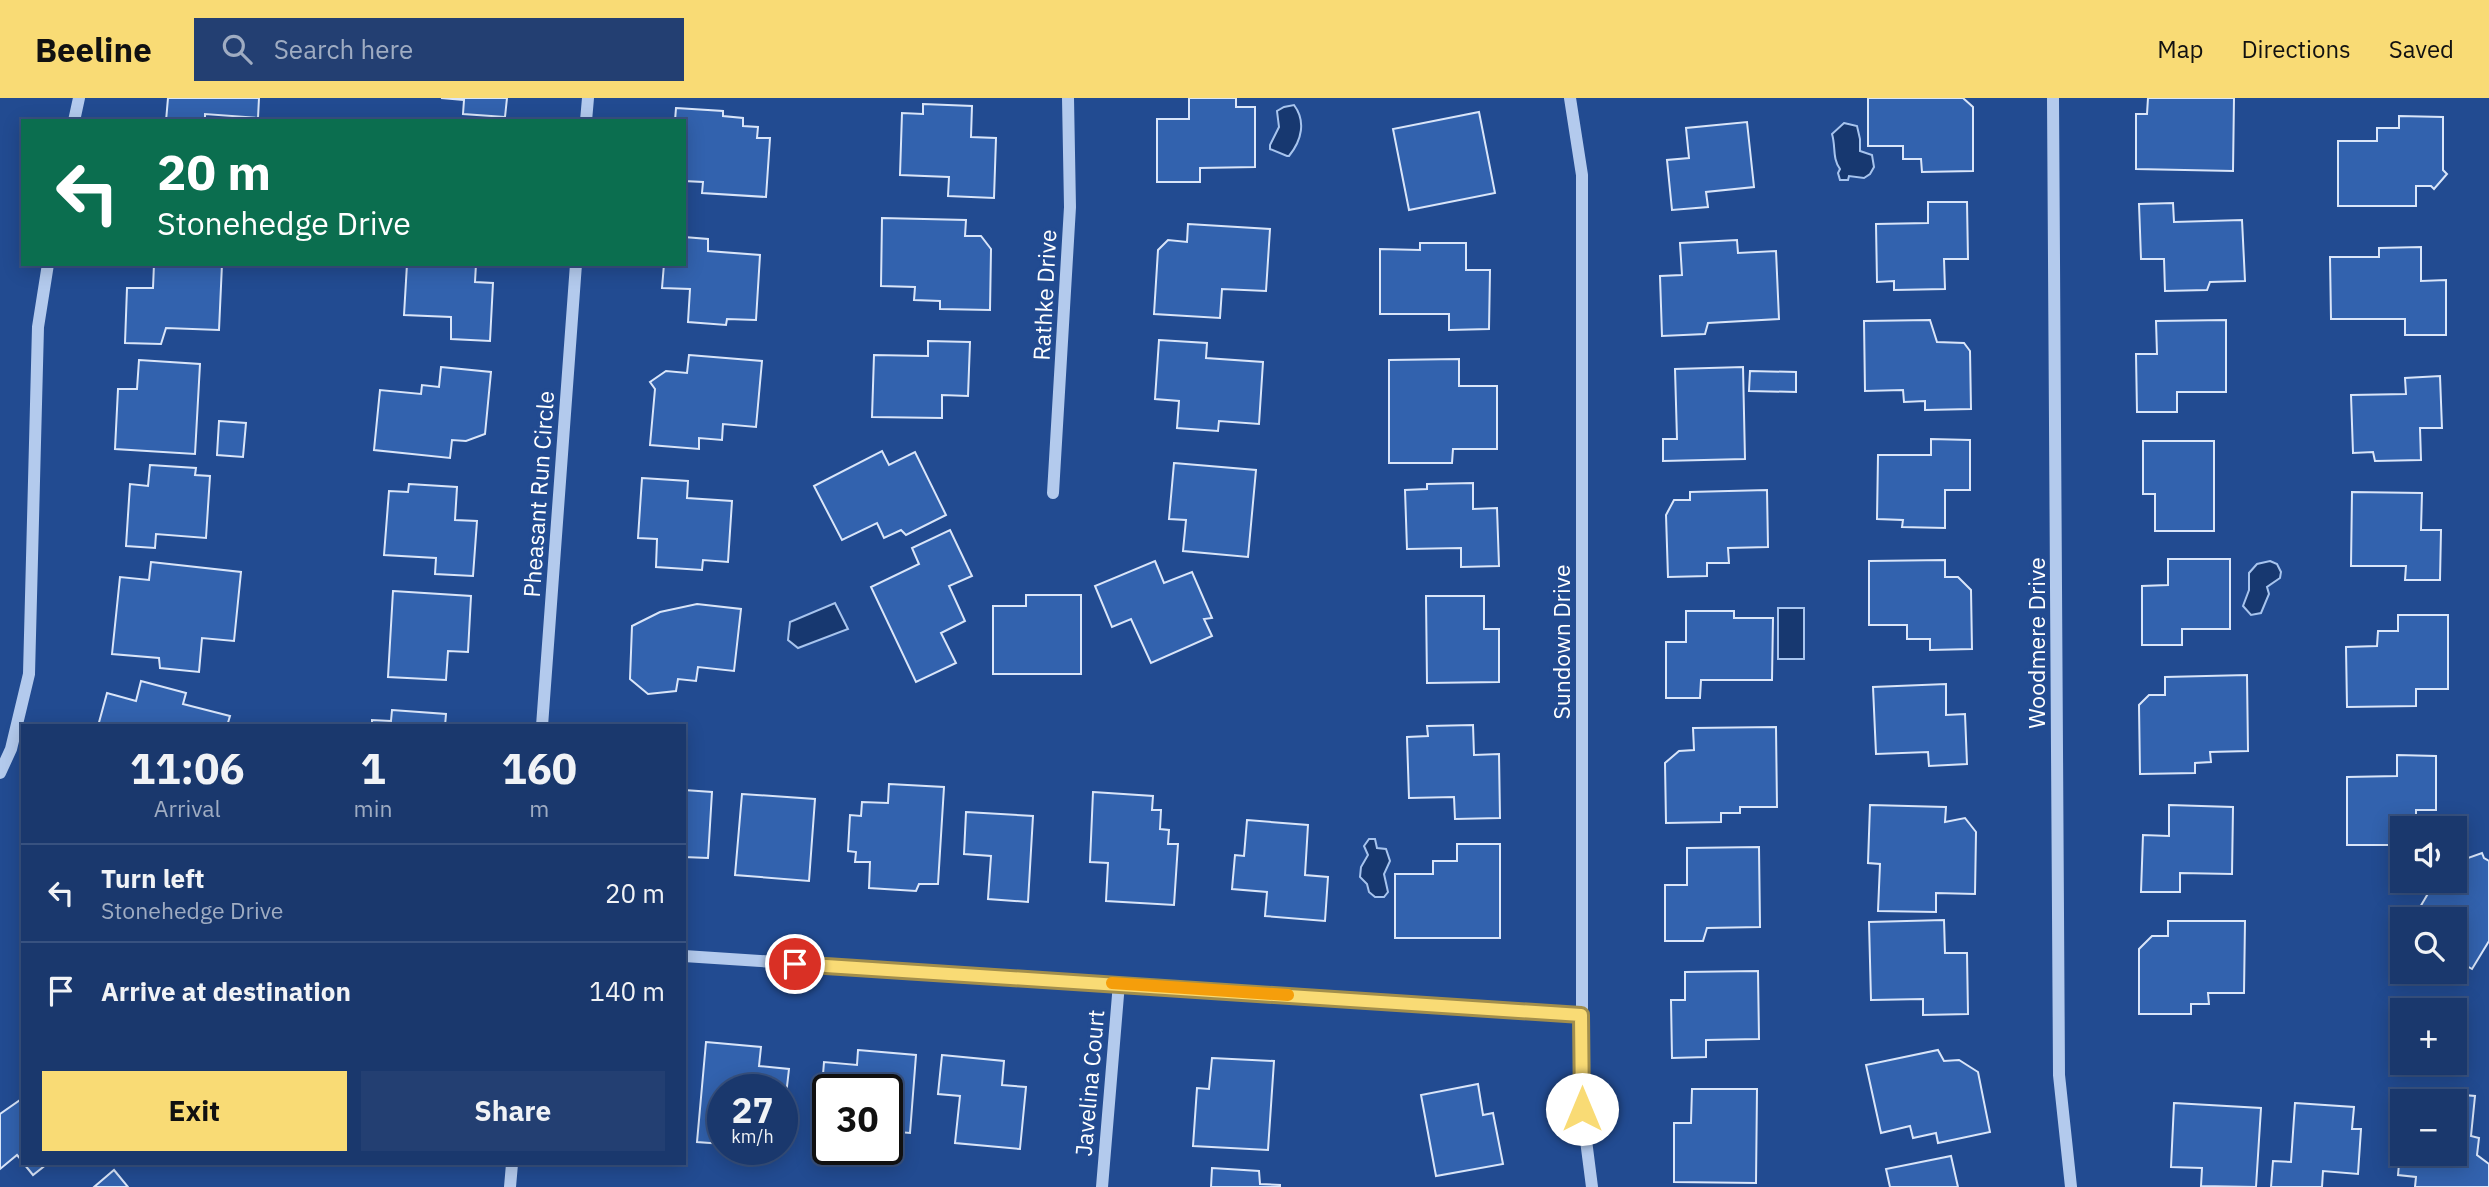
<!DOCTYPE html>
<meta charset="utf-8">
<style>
body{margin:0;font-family:"IBM Plex Sans",sans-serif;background:#233f72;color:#f1f3f6;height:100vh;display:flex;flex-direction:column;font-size:26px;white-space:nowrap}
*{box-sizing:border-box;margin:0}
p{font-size:23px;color:#9facc2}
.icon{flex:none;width:38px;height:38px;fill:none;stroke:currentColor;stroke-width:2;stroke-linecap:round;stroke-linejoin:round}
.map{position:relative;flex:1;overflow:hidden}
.panel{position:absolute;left:21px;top:626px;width:665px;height:441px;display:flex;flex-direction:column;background:#1a386d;border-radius:0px;box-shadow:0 4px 18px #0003,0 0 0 2px #385280}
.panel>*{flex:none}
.top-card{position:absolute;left:21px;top:21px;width:665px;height:147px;border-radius:0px;box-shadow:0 4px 18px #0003,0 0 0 2px #385280;background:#0b6e4f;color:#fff;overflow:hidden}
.controls{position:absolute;left:2390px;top:718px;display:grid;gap:14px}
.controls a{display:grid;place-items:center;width:77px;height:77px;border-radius:0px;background:#1a386d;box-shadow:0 4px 18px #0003,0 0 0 2px #385280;font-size:35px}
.speed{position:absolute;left:707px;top:976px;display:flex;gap:14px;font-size:35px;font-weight:700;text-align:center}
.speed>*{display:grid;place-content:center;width:91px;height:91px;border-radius:50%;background:#1a386d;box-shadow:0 4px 18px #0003,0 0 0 2px #385280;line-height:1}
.speed small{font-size:18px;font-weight:400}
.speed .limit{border:4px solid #111;border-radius:10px;background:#fff;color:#111}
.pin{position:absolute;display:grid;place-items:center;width:60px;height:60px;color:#fff;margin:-30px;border:4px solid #fff;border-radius:50%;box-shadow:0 2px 7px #0007}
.me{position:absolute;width:77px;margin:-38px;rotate:0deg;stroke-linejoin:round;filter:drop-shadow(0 0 5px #0008)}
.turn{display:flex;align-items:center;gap:24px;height:147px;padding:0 21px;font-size:32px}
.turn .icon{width:91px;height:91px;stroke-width:2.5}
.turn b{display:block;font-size:49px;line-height:60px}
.eta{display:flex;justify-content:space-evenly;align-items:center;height:119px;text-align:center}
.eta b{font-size:42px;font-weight:800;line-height:49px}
.action{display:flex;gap:14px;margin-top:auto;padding:14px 21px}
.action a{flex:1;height:80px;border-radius:0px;background:#f9db75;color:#111;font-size:28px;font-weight:800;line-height:80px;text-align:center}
.action a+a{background:#233f72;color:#f1f3f6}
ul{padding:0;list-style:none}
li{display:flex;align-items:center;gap:21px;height:98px;padding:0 21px;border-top:2px solid #385280}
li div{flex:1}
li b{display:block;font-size:26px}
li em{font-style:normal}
header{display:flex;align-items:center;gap:42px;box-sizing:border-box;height:98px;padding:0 35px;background:#f9db75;color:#111}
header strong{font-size:33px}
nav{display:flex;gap:38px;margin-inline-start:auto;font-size:24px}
.search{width:490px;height:63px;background:#233f72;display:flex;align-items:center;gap:18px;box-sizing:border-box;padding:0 24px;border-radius:0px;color:#9facc2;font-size:26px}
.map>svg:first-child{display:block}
</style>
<header>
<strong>Beeline</strong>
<div class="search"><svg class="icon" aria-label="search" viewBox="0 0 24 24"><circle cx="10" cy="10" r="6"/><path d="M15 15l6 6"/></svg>Search here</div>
<nav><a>Map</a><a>Directions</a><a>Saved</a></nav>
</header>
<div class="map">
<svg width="2489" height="1089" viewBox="0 0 2489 1089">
<rect width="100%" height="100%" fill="#224b91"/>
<g fill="#173870" stroke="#a7c4ee" stroke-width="2">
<path d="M1294 7C1306 23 1302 42 1289 58H1287L1270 51V47L1279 29 1277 13 1284 9Z"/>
<path d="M1844 25 1857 28 1860 41V53L1872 57 1874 69 1870 76 1864 80 1849 78 1848 82H1840L1838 75 1840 71C1832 60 1836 49 1832 36Z"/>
<path d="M2270 463 2277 466 2281 474 2280 480 2267 489 2269 496 2261 515 2251 517 2243 508 2249 492V475L2257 466Z"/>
<path d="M835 505 848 531 798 550 788 542 790 524Z"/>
<rect x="1778" y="510" width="26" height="51"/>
<path d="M1369 741H1375L1377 750 1386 751 1390 763 1384 776 1388 794 1384 799H1375L1369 794 1367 786 1360 779 1361 769 1368 757 1364 748Z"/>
</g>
<g fill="#3262ae" stroke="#d9e5f9" stroke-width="2">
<path d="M168 0H259L258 20 205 16V23H166Z"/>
<path d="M441 0H507L505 19 463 16 464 2Z"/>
<path d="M1189 0H1236V9H1255V69L1200 70V84H1157V21H1189Z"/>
<path d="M1868 0H1963L1973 9V73L1922 74 1921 61H1903V48H1868Z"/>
<path d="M2148 0H2234L2233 73 2136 71V16H2147Z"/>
<path d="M923 6 972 8 971 39 996 40 994 100 948 98 949 79 900 77 902 15 923 16Z"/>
<path d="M676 10 723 13V18L743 20V28L758 29 757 40H770L766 99 702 95 703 84 684 83V23H675Z"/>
<path d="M1479 14 1495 95 1409 112 1393 31Z"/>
<path d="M2399 18 2443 19V72L2447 76 2434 91 2431 88H2416V108H2338V43H2377V30H2399Z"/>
<path d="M1747 24 1754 89 1706 94 1708 109 1672 112 1667 62 1689 60 1686 30Z"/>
<path d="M1928 104H1967L1968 161H1944L1945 191 1894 192V183L1877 184 1876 126 1928 125Z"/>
<path d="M2173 105 2174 124 2242 122 2245 183 2210 184 2207 192 2165 193 2164 161H2141L2139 106Z"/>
<path d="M882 120 966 122 965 138H981L991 151 990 212 940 211V203L914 202 915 189 881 188Z"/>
<path d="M1188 126 1270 131 1266 193 1222 191 1220 220 1154 216 1158 152 1168 142 1187 144Z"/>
<path d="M684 139 708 141V153L760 157 756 222 727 221 726 227 688 224 690 191 662 190 664 166H684Z"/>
<path d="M1737 142 1738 155 1776 153 1779 221 1708 225 1705 236 1662 238 1660 178 1682 177 1680 145Z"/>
<path d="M1420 145H1466V172H1490L1489 231 1449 232V216H1380V151L1420 152Z"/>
<path d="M2421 149V183L2446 182V237H2405V221H2331L2330 159H2379V150Z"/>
<path d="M154 166H222L219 232 166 230 161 246 125 245 127 190H153Z"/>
<path d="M407 166H476L475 184 493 185 490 243 451 241V219L404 217Z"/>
<path d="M1930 222 1937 244 1964 245 1970 253 1971 311 1925 312V303L1904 304 1903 292 1865 293 1864 223Z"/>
<path d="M2226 222V294H2177V314H2137L2136 256H2157L2156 223Z"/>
<path d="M1159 242 1207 245 1206 260 1263 264 1259 326 1219 323 1218 333 1177 330 1179 303 1155 301Z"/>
<path d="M928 243 970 244 968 298 942 297V320L872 319 874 257 928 258Z"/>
<path d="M689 257 762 263 756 329 723 326 722 342 699 340V351L650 347 655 291 650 284 666 273 687 275Z"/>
<path d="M1459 261V288H1497V351H1453L1452 365H1389V262Z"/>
<path d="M139 262 200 266 195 356 115 351 118 291H137Z"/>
<path d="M441 269 491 274 485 336 466 343 452 342 450 360 374 352 380 292 421 296 422 287 439 289Z"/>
<path d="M1743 269 1745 361 1663 363V341H1677L1675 271Z"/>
<path d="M1750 273 1796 274V294L1749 293Z"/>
<path d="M2440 278 2442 330H2420L2421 362 2375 363 2373 354 2353 355 2351 297 2406 296 2405 280Z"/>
<path d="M219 323 246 325 243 359 217 357Z"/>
<path d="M1931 341 1970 342V392H1945V430L1902 429 1903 422 1877 421 1878 357H1931Z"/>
<path d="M2143 343H2214V433H2155V396H2143Z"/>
<path d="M882 353 889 367 915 354 946 417 906 437 901 432 884 440 877 425 842 442 814 388Z"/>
<path d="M1174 365 1256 372 1248 459 1183 453 1186 422 1169 421Z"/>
<path d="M150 367 196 370 195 377 210 378 206 440 156 436 155 450 126 448 130 386 148 388Z"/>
<path d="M642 380 688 383 687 400 732 403 728 464 703 462 702 472 656 469 657 441 638 440Z"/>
<path d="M1473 385V411L1497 410 1499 468 1461 469V450L1407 451 1405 392 1427 391V386Z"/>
<path d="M409 386 457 389 455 422 477 423 473 478 435 476 436 460 384 457 389 393 408 394Z"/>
<path d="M1767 392 1768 449 1728 450 1729 465H1707V478L1668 479 1666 417 1674 402H1690V394Z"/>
<path d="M2352 394 2422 395 2421 432H2441L2440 482H2405L2406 468H2351Z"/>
<path d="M950 432 972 478 949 488 965 523 941 535 956 565 916 584 871 489 919 466 912 450Z"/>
<path d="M2168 461H2230V531H2182V547H2142V488L2168 487Z"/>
<path d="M1945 462V479H1958L1971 492 1972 551 1930 552V541H1907V527H1869V463Z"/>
<path d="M1155 463 1164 485 1192 474 1212 520 1204 521 1212 538 1151 565 1131 521 1112 529 1095 488Z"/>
<path d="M151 464 241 474 234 543 202 540 199 574 160 570 159 560 112 556 120 479 149 482Z"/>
<path d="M393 493 471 498 468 554 448 553 446 582 388 579Z"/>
<path d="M1026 497H1081V576H993V508H1026Z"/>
<path d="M1426 498H1484V531H1499V584L1427 585Z"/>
<path d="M697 506 741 511 734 573 698 569 696 583 678 581 676 593 648 596 630 581 632 528 660 514Z"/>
<path d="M1686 513H1734V520H1773L1772 582H1701L1700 600H1666V544H1686Z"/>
<path d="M2398 517H2448V591H2416V608L2347 609 2346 549 2377 548 2378 533H2398Z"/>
<path d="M2247 577 2248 653 2210 654 2211 664 2195 665V675L2140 676 2139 607 2149 597H2165V579Z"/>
<path d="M141 583 186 595 183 606 230 618 227 628H98L107 595 136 603Z"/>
<path d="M1946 586V617L1965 616 1967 666 1929 668 1928 654 1876 656 1873 589Z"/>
<path d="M392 612 446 616 445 628H372V622L391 623Z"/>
<path d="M1473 627 1474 657 1499 656 1500 720 1455 721 1454 699 1409 700 1407 639 1428 638 1427 628Z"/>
<path d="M1776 629 1777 709H1740V715H1721V724L1666 725 1665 665 1679 653 1694 652 1693 630Z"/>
<path d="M2397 657 2436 658V712H2416V730H2403V747H2347V679L2397 678Z"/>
<path d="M889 686 944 689 938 786H919L916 793 869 790 870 764H855L856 754 848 753 850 717 861 718 862 704 888 705Z"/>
<path d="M684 692 712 694 708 760 684 759Z"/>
<path d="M1093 694 1153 698 1152 712H1161L1160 731 1169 732 1168 746H1178L1174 807 1106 803 1108 765 1090 764Z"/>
<path d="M742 696 815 701 809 783 735 777Z"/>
<path d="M1870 707 1946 709 1945 724 1965 720 1976 734 1975 796 1936 795V814L1878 813 1880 766 1868 765Z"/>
<path d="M2169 707 2233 709 2232 776 2180 775V794H2141L2143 737 2169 738Z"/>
<path d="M966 714 1033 718 1028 804 988 801 991 758 964 756Z"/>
<path d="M1247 722 1308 727 1305 777 1328 779 1325 823 1265 818 1267 794 1232 791 1235 757 1244 758Z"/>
<path d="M1457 746H1500V840H1395V776H1433V763H1457Z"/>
<path d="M1759 749 1760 829 1707 830 1703 843H1665V787H1687V750Z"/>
<path d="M2482 755 2484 760 2489 763V843L2472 871 2455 861V821H2413L2436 782H2455V775L2460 778 2467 766 2465 761Z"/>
<path d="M1944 822 1945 855H1967L1968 916 1923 917V901L1871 902 1869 824Z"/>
<path d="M2168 823H2245L2244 895H2208L2209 906H2191V916H2139V851L2152 838H2168Z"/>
<path d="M1758 873 1759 941 1706 942V959L1672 960 1671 902H1685V874Z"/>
<path d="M706 944 761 949 759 968 789 971 782 1032V992H723V1046L697 1044Z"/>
<path d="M858 952 916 957 910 1035 887 1033V992H828V1028L819 1027 824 964 857 967Z"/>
<path d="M1938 952 1944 963 1959 962 1978 974 1990 1034 1938 1045 1936 1035 1913 1040 1910 1028 1881 1035 1866 967Z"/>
<path d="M942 957 1004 963 1002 987 1026 989 1020 1051 955 1045 960 998 938 996Z"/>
<path d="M1212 960 1274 963 1268 1052 1193 1048 1197 990 1209 991Z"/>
<path d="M1478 986 1483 1017 1493 1015 1503 1066 1436 1078 1421 997Z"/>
<path d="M1692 991H1757L1756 1085 1674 1084V1025H1691Z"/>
<path d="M2405 992 2475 998 2471 1038 2479 1040 2477 1057 2489 1066V1089H2415L2416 1079 2398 1077 2403 1021V1055H2455V1003H2404Z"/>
<path d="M23 1000V1064L17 1057 0 1071V1016Z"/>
<path d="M2174 1005 2261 1010 2256 1089 2201 1088 2202 1070 2171 1069Z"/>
<path d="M2295 1005 2354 1009 2352 1031H2361L2358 1076 2323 1073 2322 1089H2271L2273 1063 2291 1064Z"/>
<path d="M1951 1058 1958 1089H1890L1886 1071Z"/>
<path d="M24 1066H47L33 1077Z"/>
<path d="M1212 1070 1259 1073 1260 1086 1280 1087V1089H1211Z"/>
<path d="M114 1072 128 1089H94Z"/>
</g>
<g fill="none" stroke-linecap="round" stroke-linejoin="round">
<g stroke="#b3caed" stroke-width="12">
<path d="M1570 0 1582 77V1011L1592 1089"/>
<path d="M2053 0 2059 977 2071 1089"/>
<path d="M74 23 79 0"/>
<path d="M586 23 588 0"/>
<path d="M1053 395 1070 109 1068 0"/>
<path d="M542 628 576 166"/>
<path d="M0 675 11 651 29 576 38 229 48 166"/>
<path d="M684 858 1581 917"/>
<path d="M510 1089 512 1066"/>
<path d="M1102 1089 1119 885"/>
</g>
</g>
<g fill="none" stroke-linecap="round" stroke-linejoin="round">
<g stroke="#a28e4c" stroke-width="18">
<path id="route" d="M795 866 1581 917 1582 1011"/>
</g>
<use href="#route" stroke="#f9db75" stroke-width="12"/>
<path stroke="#f59e0b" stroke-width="12" d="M1112 885 1288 897"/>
</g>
<g text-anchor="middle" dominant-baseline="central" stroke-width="7" stroke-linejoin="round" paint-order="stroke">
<g font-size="23" fill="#fff" stroke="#224b91">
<text transform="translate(1044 197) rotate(-87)">Rathke Drive</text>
<text transform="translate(538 396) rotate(-86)">Pheasant Run Circle</text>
<text transform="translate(1561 544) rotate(-90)">Sundown Drive</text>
<text transform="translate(2036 545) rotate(-90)">Woodmere Drive</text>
<text transform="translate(1089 985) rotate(-85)">Javelina Court</text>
</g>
</g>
</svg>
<div class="controls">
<a><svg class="icon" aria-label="sound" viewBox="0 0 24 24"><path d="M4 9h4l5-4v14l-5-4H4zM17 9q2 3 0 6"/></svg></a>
<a><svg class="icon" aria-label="search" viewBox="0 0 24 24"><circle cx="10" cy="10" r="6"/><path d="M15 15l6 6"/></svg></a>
<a>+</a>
<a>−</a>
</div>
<div class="speed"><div>27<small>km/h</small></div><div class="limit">30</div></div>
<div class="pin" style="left:795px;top:866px;background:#d93025"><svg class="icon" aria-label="arrive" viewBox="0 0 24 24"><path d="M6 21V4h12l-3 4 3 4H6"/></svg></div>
<svg class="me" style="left:1582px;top:1011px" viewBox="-20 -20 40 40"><circle r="19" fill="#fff"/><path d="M0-13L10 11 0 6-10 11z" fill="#f9db75"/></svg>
<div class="top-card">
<div class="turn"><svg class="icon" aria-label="left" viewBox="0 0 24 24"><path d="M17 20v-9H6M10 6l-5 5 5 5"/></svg><div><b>20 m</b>Stonehedge Drive</div></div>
</div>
<section class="panel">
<div class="eta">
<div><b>11:06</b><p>Arrival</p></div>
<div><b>1</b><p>min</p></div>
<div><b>160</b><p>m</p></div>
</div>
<ul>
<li><svg class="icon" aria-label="left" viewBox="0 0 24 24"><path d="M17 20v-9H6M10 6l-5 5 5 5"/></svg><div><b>Turn left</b><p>Stonehedge Drive</p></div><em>20 m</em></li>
<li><svg class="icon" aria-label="arrive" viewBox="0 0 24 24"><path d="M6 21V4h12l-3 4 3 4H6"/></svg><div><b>Arrive at destination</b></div><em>140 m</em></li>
</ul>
<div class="action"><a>Exit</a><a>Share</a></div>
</section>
</div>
